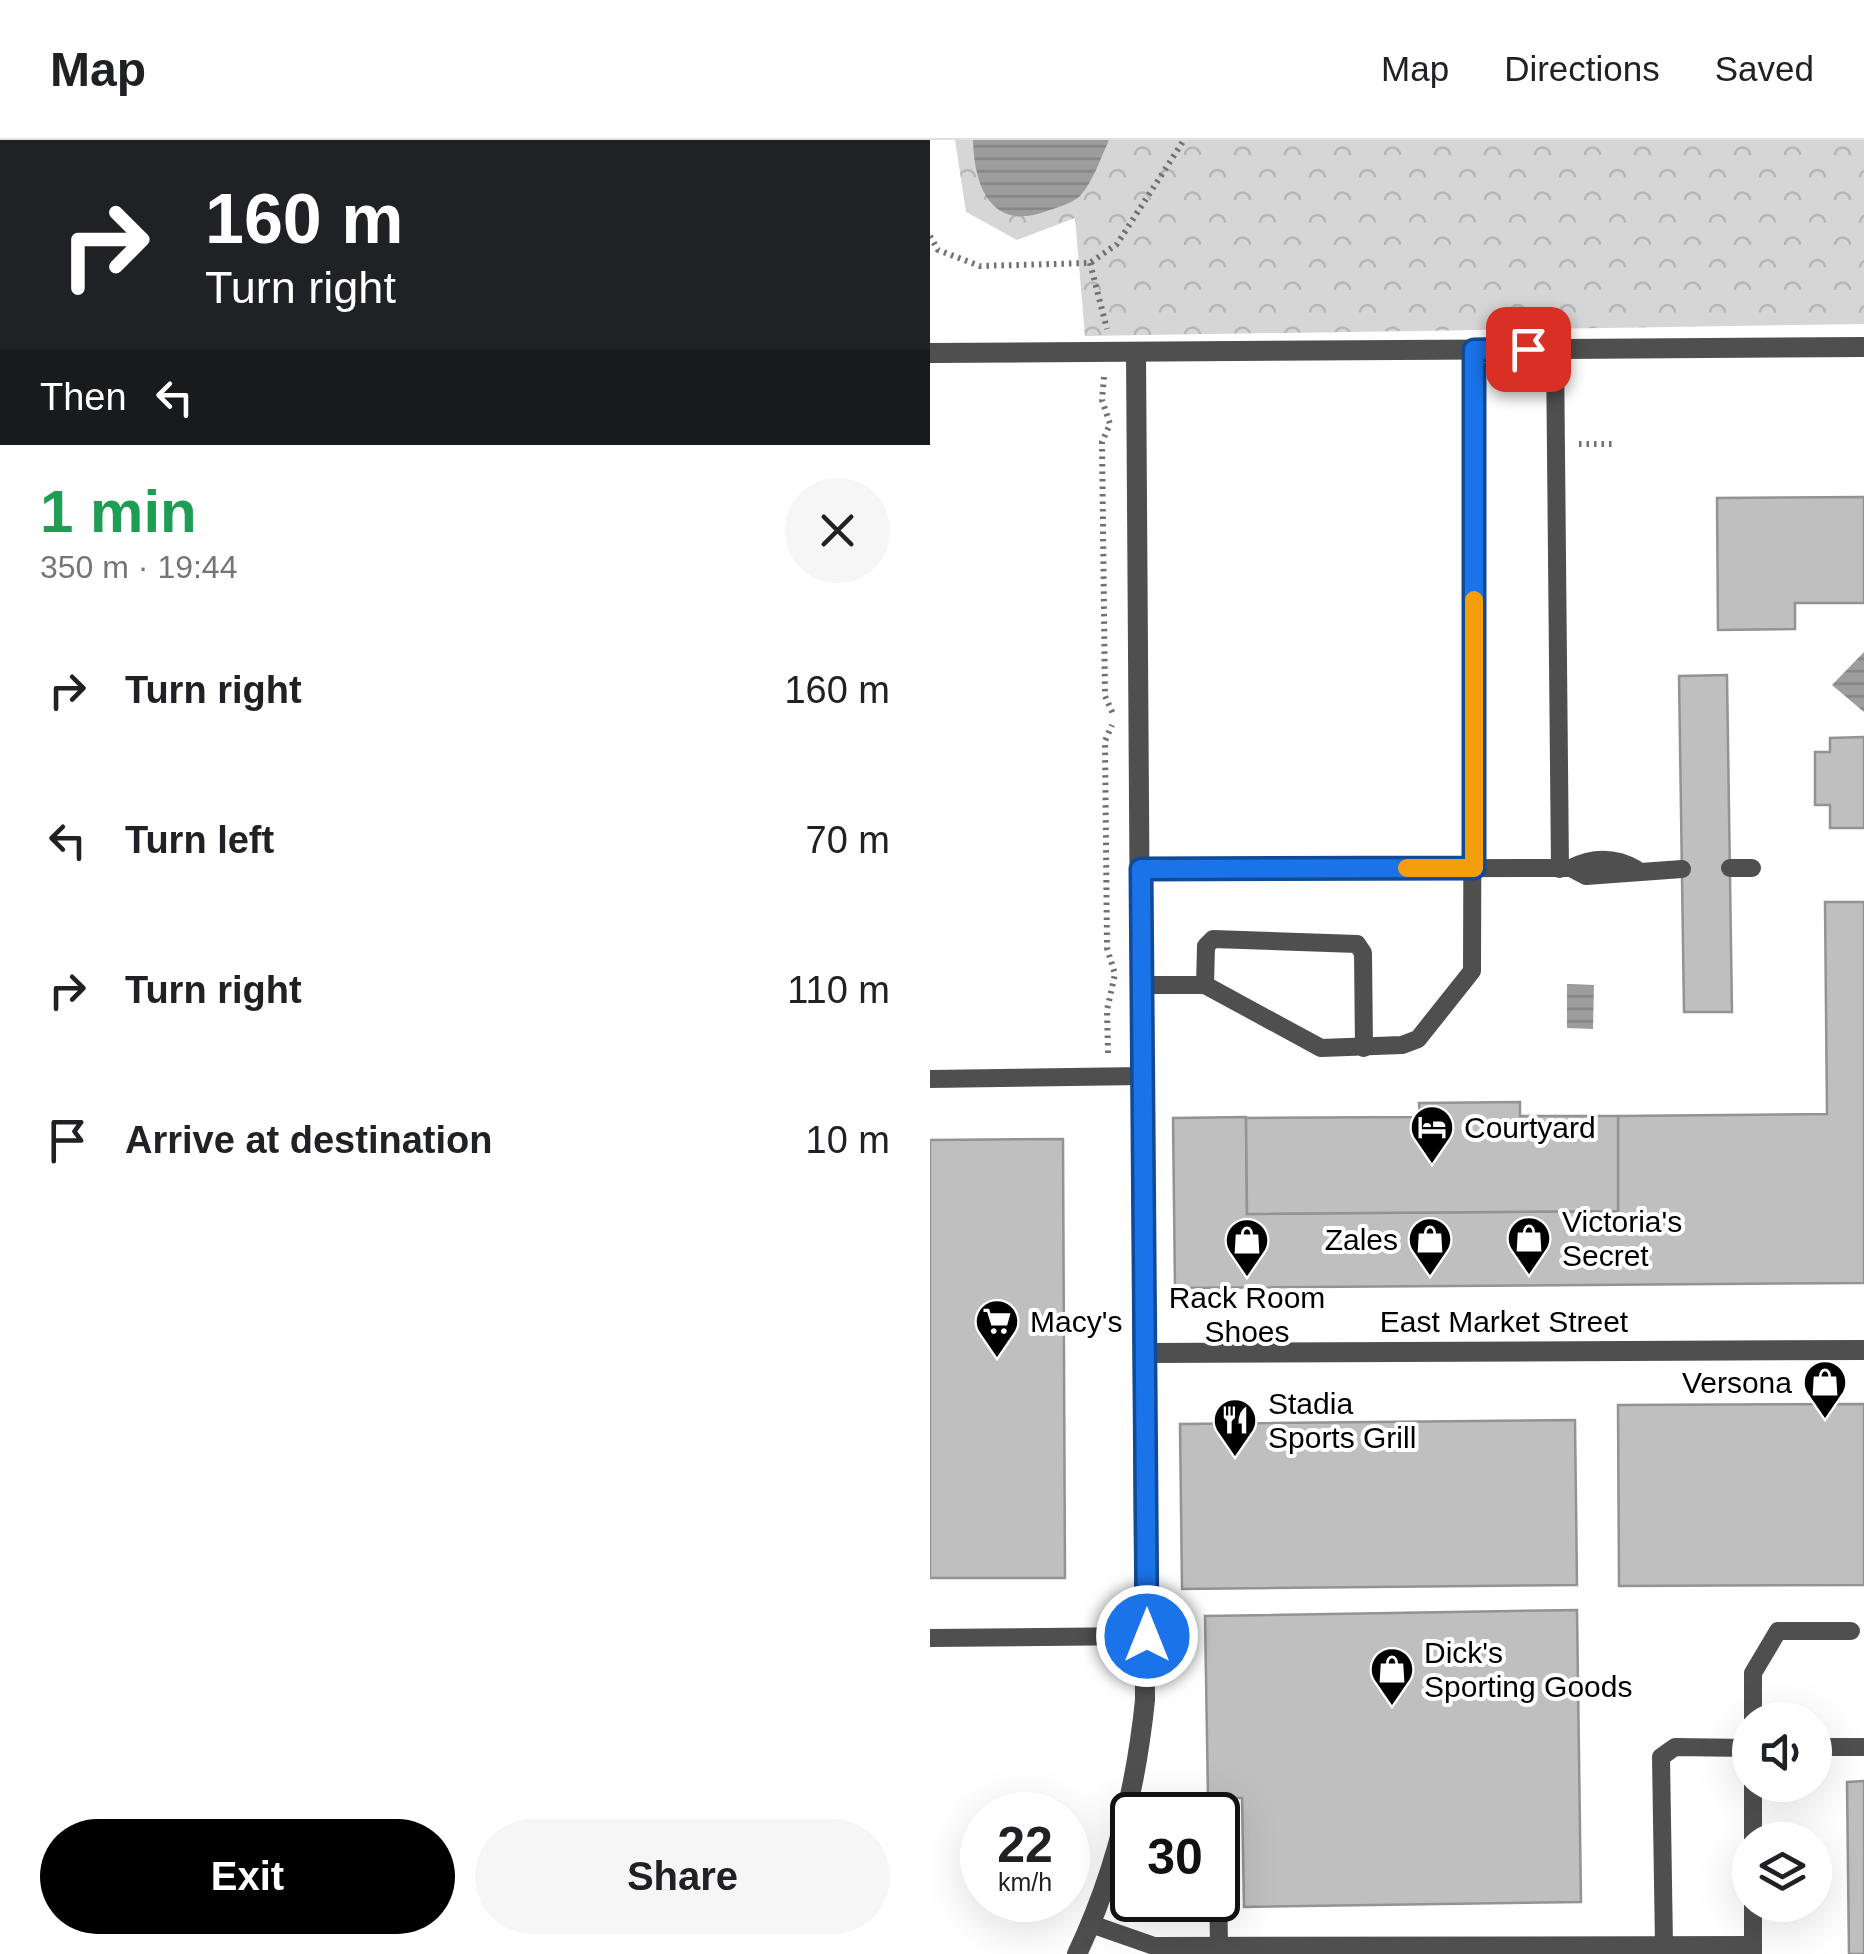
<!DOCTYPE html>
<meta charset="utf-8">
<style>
body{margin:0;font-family:Arial,sans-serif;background:#f6f6f6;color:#202124;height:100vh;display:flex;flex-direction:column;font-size:38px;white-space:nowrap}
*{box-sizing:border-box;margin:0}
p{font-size:32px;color:#757577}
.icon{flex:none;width:55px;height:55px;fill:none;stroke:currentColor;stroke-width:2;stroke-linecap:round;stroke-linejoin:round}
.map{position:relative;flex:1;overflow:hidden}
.panel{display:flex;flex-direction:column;background:#fff;width:930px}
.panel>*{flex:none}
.banner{background:#202124;color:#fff;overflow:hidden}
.tools{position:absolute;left:802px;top:1562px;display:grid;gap:20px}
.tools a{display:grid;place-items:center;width:100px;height:100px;border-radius:50%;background:#fff;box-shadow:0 10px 40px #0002;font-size:50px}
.speed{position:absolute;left:30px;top:1652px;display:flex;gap:20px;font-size:50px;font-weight:700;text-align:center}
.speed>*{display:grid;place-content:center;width:130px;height:130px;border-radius:50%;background:#fff;box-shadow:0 10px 40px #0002;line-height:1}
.speed small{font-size:25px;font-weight:400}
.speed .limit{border:5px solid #111;border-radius:15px;background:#fff;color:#111}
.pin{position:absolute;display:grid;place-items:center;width:85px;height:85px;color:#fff;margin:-42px;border-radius:20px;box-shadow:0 5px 15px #0006}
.me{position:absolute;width:110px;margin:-55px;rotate:0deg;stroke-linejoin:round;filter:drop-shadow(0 0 8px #0008)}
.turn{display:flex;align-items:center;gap:35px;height:210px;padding:0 40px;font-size:45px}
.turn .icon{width:130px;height:130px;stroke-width:2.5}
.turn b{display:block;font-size:70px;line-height:85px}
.then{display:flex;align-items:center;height:95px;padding:0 40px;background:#0003;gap:20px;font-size:38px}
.round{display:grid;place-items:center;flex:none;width:105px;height:105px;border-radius:52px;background:#f6f6f6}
.summary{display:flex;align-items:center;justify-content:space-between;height:170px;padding:0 40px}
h1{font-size:60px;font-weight:700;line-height:75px;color:#1e9e55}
.cta{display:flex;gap:20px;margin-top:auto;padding:20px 40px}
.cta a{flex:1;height:115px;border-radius:60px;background:#000;color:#fff;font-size:40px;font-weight:700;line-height:115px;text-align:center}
.cta a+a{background:#f6f6f6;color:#202124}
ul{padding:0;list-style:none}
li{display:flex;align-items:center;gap:30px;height:150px;padding:0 40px}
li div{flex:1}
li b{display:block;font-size:38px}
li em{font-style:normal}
header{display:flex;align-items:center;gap:60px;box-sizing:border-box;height:140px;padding:0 50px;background:#fff;border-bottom:2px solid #e0e0e0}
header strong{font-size:48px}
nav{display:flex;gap:55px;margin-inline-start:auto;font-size:35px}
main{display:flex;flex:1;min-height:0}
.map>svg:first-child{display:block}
</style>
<header>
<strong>Map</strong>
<nav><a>Map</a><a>Directions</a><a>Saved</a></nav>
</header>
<main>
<section class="panel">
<div class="banner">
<div class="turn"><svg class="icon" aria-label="right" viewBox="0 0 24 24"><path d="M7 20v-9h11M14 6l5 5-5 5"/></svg><div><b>160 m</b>Turn right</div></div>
<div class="then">Then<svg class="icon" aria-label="left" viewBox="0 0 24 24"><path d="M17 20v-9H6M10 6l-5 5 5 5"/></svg></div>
</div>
<div class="summary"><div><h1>1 min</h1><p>350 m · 19:44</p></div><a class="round"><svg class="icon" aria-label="close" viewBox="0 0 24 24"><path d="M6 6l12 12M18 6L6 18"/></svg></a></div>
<ul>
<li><svg class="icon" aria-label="right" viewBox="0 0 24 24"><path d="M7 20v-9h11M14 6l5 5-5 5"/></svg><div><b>Turn right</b></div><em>160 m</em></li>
<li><svg class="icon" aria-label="left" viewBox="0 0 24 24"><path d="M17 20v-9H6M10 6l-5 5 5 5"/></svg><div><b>Turn left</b></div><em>70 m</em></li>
<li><svg class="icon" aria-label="right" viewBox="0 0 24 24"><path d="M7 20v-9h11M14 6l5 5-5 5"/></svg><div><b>Turn right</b></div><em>110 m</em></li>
<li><svg class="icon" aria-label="arrive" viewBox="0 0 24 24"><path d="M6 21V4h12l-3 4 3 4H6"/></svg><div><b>Arrive at destination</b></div><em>10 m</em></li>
</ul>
<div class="cta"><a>Exit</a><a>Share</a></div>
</section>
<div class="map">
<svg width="934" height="1814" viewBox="0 0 934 1814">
<defs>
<pattern id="park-crowns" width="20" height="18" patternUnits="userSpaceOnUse" patternTransform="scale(2.5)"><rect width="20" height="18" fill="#d6d6d6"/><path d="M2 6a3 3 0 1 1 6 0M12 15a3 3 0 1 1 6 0" fill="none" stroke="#b6b6b6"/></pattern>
<pattern id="water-rules" width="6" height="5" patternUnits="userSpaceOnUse" patternTransform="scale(2.5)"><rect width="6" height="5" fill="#9d9d9d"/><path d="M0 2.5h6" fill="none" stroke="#858585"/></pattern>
</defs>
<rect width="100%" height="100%" fill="#fff"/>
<path fill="url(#park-crowns)" d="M25 0H934V184L155 196 145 78 87 100 36 72Z"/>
<g fill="url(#water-rules)">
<path d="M43 0H179C171 17 163 42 150 56 142 64 125 68 114 72 59 91 44 43 43 0Z"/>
<path d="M934 512V572L902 545Z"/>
<path d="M637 844 664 845 663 889 637 888Z"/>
</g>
<g fill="#bfbfbf" stroke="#939393" stroke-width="2.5">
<path d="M934 357V463H865V489L788 490 787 358Z"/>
<path d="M797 535 802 872H754L749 536Z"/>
<path d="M934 597V688H900V665H885V612H900V598Z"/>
<path d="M895 762H934V1143L245 1148 243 978 316 977 317 1074 688 1071V976L897 974Z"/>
<path d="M590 962V976H688V1071L317 1074 316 978 490 977 489 963Z"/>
<path d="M133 999 135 1438H0V1000Z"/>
<path d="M934 1264V1445L689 1446 688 1265Z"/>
<path d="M645 1280 647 1445 252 1449 250 1284Z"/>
<path d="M647 1470 651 1762 314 1767 312 1658H278L275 1476Z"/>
<path d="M934 1641V1814H919L917 1642Z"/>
</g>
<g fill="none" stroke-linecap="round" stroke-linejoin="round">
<g stroke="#717171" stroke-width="6" stroke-dasharray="2.5 5" stroke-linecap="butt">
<path d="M0 96 8 110 50 126 160 123 187 104 254 0"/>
<path d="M160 123 177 189"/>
<path d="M174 237 172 260 180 284 172 302 175 556 183 574"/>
<path d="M649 304H683"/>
<path d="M178 913 177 870 185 834 177 808 175 601 182 585"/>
</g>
<g stroke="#4f4f4f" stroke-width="18">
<path d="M625 209 630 729"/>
<path d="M800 728H822"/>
<path d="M211 729 641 728"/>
<path d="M706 729C685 717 663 717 641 728L656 736 752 729"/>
<path d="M212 845H275L391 908 472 905 488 899 542 831 544 210"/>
<path d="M275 845 276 806 283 799 427 804 433 813 434 908"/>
<path d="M0 939 213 936"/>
<path d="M0 1498 217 1496"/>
<path d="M823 1580V1533L848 1491H921"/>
<path d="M885 1607H934"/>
<path d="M823 1645V1700"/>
<path d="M288 1742 289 1806"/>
<path d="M823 1765V1814"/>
<path d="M161 1784 224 1806 823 1805"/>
<path d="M734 1805 731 1617 745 1607 820 1608"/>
</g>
<g stroke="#4f4f4f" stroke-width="20">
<path d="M0 213 934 207"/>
<path d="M215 1213 934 1210"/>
<path d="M147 1814C185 1734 206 1648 215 1560L206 212"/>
</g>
</g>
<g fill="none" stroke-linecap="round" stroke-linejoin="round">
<g stroke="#114b97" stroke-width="25">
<path id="route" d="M217 1496 211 729 544 728V210L598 209"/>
</g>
<use href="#route" stroke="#1a73e8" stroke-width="18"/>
<path stroke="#f59e0b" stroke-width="18" d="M477 728H544V460"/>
</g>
<defs>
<g id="hotel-pin" transform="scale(2.25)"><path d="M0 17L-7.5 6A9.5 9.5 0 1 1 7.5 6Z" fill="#000" stroke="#fff"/><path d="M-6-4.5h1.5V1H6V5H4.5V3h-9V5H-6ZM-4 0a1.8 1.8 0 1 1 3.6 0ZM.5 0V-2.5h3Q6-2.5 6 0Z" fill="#fff"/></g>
<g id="shop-pin" transform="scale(2.25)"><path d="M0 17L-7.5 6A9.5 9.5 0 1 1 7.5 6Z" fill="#000" stroke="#fff"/><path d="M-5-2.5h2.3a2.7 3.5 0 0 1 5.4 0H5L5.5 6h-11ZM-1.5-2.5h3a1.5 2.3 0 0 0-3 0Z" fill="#fff"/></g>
<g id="supermarket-pin" transform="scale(2.25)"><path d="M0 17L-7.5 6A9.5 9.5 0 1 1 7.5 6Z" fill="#000" stroke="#fff"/><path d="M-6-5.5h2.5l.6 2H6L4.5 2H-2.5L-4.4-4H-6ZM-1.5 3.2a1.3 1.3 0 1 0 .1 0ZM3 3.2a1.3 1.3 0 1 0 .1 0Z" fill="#fff"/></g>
<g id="restaurant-pin" transform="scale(2.25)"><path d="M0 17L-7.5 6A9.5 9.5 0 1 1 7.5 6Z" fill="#000" stroke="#fff"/><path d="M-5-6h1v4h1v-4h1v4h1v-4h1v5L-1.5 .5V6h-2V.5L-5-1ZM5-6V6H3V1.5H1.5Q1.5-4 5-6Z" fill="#fff"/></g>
</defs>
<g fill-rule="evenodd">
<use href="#hotel-pin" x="502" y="987"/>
<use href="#shop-pin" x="599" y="1098"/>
<use href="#shop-pin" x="500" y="1099"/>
<use href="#shop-pin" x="317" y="1100"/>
<use href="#supermarket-pin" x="67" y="1181"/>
<use href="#shop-pin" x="895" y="1242"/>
<use href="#restaurant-pin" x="305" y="1280"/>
<use href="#shop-pin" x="462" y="1529"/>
</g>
<g text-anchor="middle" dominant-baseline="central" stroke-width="8" stroke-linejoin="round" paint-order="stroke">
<g font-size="30" fill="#000" stroke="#fff" text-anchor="start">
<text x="534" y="987">Courtyard</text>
<text x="632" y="1081">Victoria's<tspan x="632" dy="34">Secret</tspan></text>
<text x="468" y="1099" text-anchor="end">Zales</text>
<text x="317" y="1157" text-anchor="middle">Rack Room<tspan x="317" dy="34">Shoes</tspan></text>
<text x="100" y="1181">Macy's</text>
<text x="862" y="1242" text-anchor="end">Versona</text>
<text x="338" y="1263">Stadia<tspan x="338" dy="34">Sports Grill</tspan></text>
<text x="494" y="1512">Dick's<tspan x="494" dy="34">Sporting Goods</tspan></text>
</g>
<g font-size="30" fill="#000" stroke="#fff">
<text x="574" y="1181">East Market Street</text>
</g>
</g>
</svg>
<div class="tools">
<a><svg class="icon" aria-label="sound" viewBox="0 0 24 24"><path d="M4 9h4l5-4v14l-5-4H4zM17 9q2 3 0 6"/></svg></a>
<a><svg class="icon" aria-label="layers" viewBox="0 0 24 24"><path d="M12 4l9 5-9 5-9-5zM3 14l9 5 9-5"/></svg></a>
</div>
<div class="speed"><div>22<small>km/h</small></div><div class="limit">30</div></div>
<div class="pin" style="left:598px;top:209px;background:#d93025"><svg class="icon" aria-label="arrive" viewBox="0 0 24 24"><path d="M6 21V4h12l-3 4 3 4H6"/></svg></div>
<svg class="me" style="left:217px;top:1496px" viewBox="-20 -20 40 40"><circle r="17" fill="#1a73e8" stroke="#fff" stroke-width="3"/><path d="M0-11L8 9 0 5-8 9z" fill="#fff"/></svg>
</div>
</main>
